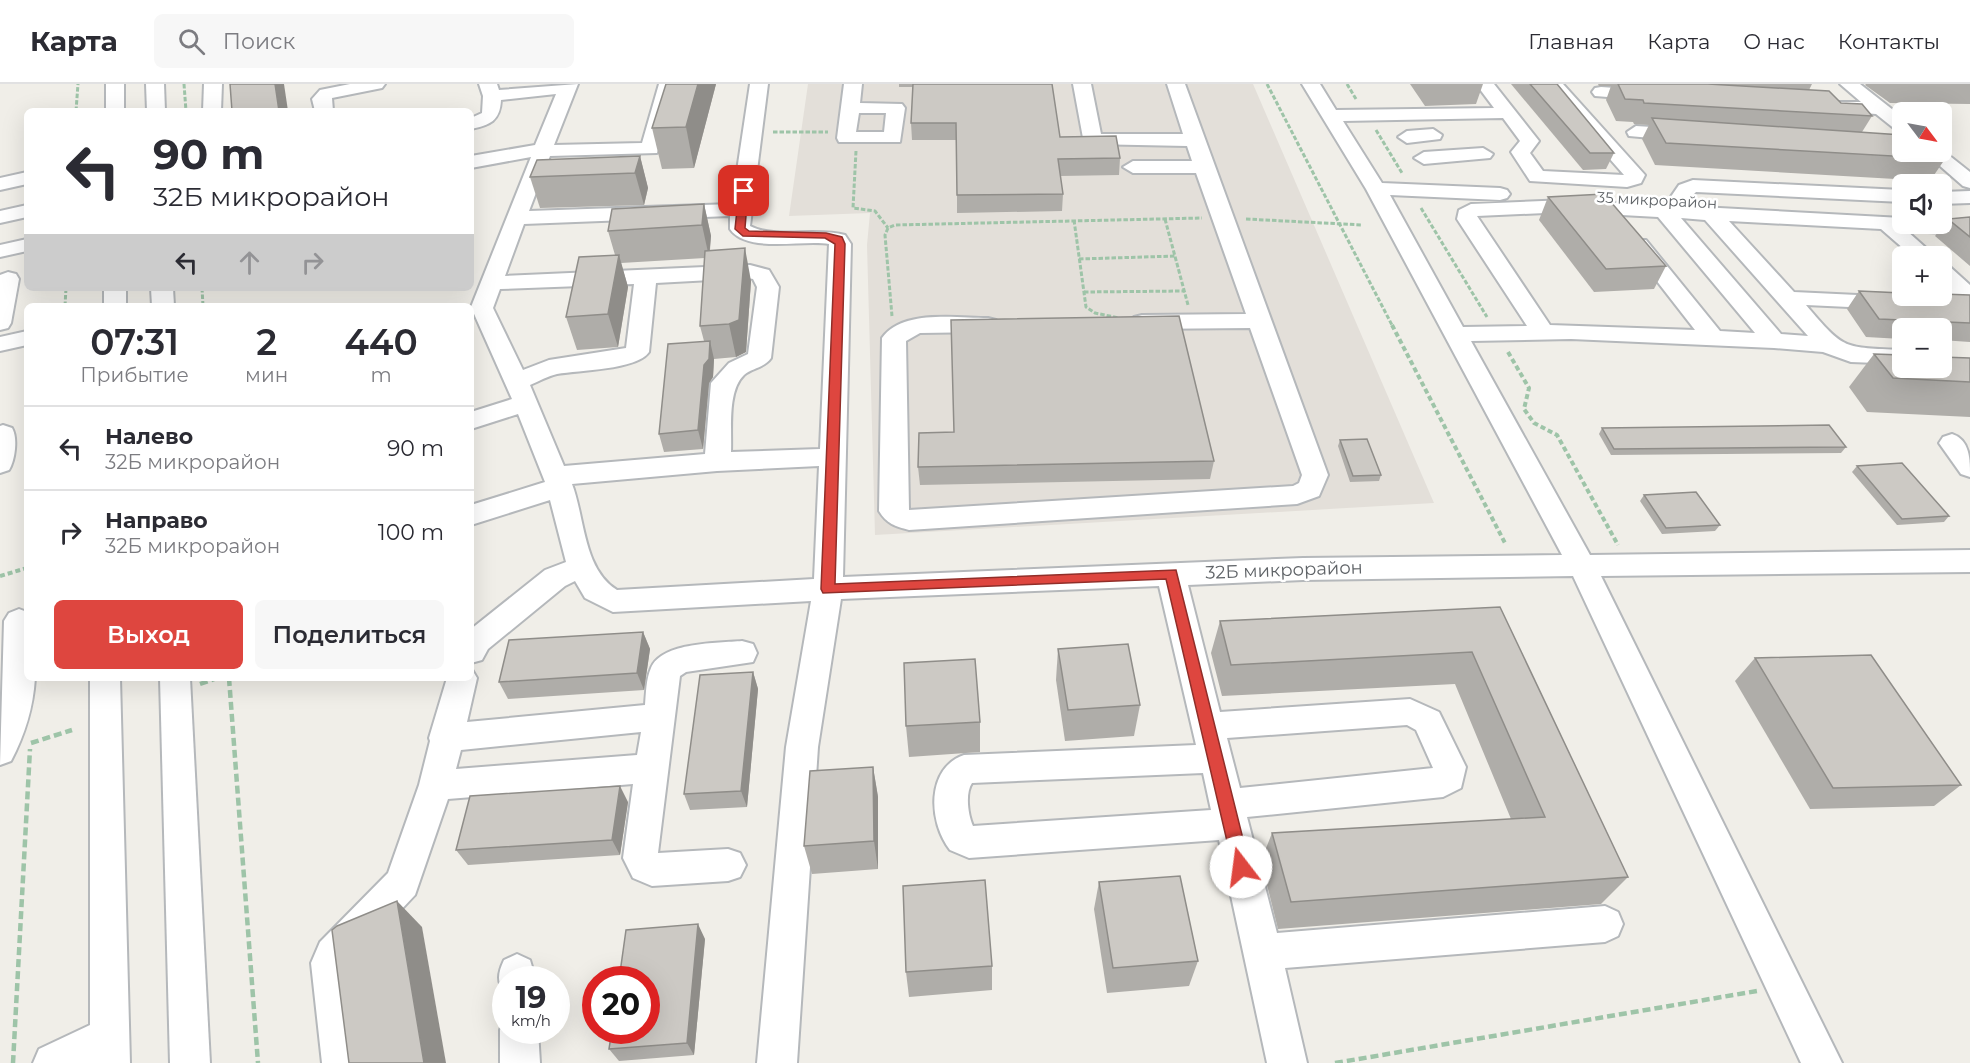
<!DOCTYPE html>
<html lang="ru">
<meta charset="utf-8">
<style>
body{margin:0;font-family:Montserrat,sans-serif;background:#f7f7f7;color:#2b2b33;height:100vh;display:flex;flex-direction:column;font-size:22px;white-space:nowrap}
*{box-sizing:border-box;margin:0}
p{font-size:20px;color:#7c7c81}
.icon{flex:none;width:33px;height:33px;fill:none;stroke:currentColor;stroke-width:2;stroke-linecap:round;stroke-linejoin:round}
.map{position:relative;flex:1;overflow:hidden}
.panel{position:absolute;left:24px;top:219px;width:450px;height:378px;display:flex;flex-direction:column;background:#fff;border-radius:9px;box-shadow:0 6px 24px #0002}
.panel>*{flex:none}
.banner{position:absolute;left:24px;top:24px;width:450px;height:183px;border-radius:9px;box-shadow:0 6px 24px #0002;background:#fff;color:#2b2b33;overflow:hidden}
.needle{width:39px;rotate:122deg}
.fabs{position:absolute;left:1892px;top:18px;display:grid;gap:12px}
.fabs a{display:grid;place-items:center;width:60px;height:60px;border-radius:9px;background:#fff;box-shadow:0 6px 24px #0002;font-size:30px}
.speed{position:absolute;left:492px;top:882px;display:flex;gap:12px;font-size:30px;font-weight:700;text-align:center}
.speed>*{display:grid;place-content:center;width:78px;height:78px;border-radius:50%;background:#fff;box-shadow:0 6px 24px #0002;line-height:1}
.speed small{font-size:15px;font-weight:400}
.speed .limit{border:9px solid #d22;background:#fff;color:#111}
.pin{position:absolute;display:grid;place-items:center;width:51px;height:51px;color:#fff;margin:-26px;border-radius:12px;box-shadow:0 3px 9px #0006}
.me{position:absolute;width:66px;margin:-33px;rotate:345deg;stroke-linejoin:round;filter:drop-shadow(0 0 4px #0008)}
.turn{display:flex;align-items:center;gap:21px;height:126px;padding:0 30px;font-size:27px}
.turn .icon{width:78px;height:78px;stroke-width:2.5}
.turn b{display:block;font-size:42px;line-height:51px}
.lanes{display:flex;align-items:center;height:57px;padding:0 30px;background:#0003;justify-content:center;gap:30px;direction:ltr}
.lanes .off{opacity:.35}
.eta{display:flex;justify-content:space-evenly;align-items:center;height:102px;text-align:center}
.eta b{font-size:36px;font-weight:600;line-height:42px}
.primary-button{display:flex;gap:12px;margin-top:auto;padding:12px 30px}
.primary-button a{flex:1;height:69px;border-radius:9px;background:#de463f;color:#fff;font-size:24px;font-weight:600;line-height:69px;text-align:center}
.primary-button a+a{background:#f7f7f7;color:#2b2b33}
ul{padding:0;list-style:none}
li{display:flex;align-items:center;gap:18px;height:84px;padding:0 30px;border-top:2px solid #e1e1e2}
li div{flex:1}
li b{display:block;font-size:22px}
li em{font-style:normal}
header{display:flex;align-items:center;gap:36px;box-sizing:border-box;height:84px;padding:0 30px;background:#fff;border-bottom:2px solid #e1e1e2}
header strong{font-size:28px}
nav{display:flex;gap:33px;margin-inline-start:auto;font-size:21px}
.search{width:420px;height:54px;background:#f7f7f7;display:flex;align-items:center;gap:15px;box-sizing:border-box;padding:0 21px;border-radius:9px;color:#7c7c81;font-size:22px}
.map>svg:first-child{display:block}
</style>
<header>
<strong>Карта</strong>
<div class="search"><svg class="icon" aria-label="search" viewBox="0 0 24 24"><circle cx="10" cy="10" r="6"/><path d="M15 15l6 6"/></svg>Поиск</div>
<nav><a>Главная</a><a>Карта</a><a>О нас</a><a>Контакты</a></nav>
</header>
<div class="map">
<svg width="1970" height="979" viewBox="0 0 1970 979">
<rect width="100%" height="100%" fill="#f0eee8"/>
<path fill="#e3dfd9" d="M808 0H1253L1434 419 875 451 867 161 870 129 789 132Z"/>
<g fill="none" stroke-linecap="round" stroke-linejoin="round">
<g stroke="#b5b8bb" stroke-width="4">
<g id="minor">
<rect x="106" y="0" width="18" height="27"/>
<path d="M146 0H164L165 27H147Z"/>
<path d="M204 0H222L221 27H203Z"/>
<path d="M350 0H385L382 4 332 14 333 27H315L312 15 320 6Z"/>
<path d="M479 0H497L499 6 578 0 554 61 642 59 659 0H677L657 69 550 72 529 127 732 120 750 0H768L750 142C774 155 817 143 845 151L851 160 843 493 1303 474 1562 471 1366 105 1302 0H1320L1336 26 1494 24 1476 0H1494L1539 57 1530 69 1543 87 1624 91 1544 0H1563L1645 91 1641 99 1627 103 1530 97 1511 68 1520 57 1503 34 1343 37 1382 99 1500 104 1507 106 1510 110 1507 114 1500 116 1390 111 1463 243 1527 242 1457 135 1459 126 1471 120 1567 116 1673 122 1668 117 1679 101 1693 96 1902 106V118L1696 108 1682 122 1902 134V140H1941V136L1970 138V150L1907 147 1935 172H1912L1881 145 1729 137 1794 208 1900 213 1903 218 1900 223 1892 225 1806 221C1845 267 1843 263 1902 266V280L1851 278 1823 268 1774 264 1571 255 1471 257 1590 471 1970 466V488L1601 492 1842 979H1801L1573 492 1303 496 1188 501 1220 628 1410 615 1439 628 1466 683 1461 704 1443 713 1247 733 1277 849 1605 822 1618 828 1623 840 1618 852 1605 858 1285 884 1307 979H1267L1219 756 969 774 950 766C928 738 926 684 964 671L1196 661 1159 502 841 515 818 663 797 979H757L786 663 811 517 613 528 585 514 575 497 565 502 488 565 482 576 471 579V545L545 486 566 478 550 416 471 441V421L545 398 518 330 471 345V328L512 315 471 223 531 73 471 84V72L535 61 556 10 501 16C500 37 490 41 471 45V34L482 29 483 12ZM1567 128 1658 133 1755 249 1720 247 1646 156H1632L1628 160 1695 246 1550 241 1477 132ZM730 132V145C747 170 804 155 829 160L820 365 731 368C732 346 727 307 744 291 752 284 764 284 771 274L779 203 769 186 750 181 505 192 524 140ZM1681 134 1705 136 1808 252 1781 250ZM748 194 753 195 757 203 748 270 729 279 711 299 705 370 564 382 530 301C539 297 548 292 557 290 579 286 637 286 649 268L656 199ZM634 200 626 264 549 276 523 286 493 224 500 205ZM819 382 814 495 617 506C583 485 585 434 572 400L717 387ZM1407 641 1416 646 1433 684 1240 704 1227 654ZM1203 689 1211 726 973 742C968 731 965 709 972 699Z"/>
<path d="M844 0H862L860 19 902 20 905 24 900 58H839L837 54ZM859 29H886L884 48H856Z"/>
<path d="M1073 0H1091L1101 50H1183L1167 0H1185L1328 391 1319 412 1297 420 909 446C895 442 887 440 879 427L882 254C902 225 957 234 988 234L996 236 999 241 996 246 988 248 920 249 906 257 909 426 1293 402 1299 399 1302 391 1250 244 1142 245 1134 243 1131 238 1134 233 1142 231 1246 230 1196 89H1133L1123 83 1133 77H1192L1187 62 1088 60 1083 54Z"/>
<path d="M1840 0H1860L1902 33V48L1896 46 1876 30 1821 26 1818 22 1821 18H1861Z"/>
<path d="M1601 3 1646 6 1655 11 1646 16 1595 12 1592 8 1595 4Z"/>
<path d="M1636 42 1684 45 1693 51 1684 57 1629 52 1627 48Z"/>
<path d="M1433 45 1442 51 1440 55 1407 59 1398 53 1407 47Z"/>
<path d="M1483 64 1493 70 1490 74 1424 80 1414 74 1424 68Z"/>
<path d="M1941 65 1970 88V104L1963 102 1924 68H1941Z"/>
<path d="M27 88V100L0 106V94Z"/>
<path d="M1970 107V119L1941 120V108Z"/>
<path d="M27 121V133L0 139V127Z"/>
<path d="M27 155V167L0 173V161Z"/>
<path d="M1941 181 1949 182 1970 201V223C1956 227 1941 227 1927 224L1924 219 1927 214 1955 213 1941 198Z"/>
<path d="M8 188 16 190 19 195 11 239 8 244 0 246V191Z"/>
<rect x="104" y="204" width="22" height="18"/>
<path d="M151 204H173L174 222H152Z"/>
<path d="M27 247V261L0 267V253Z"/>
<path d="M3 341 12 344C18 354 15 376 9 386L0 389V342Z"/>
<path d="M1952 350C1970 356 1970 375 1970 393L1961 390 1939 359 1943 353Z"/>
<path d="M19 525 27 528V594H35C33 625 25 650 11 677L0 681 4 537 9 529Z"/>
<path d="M742 557 753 560 757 569 753 578 686 588 680 592 658 769 728 765 740 769 746 781 740 793 728 797 652 802 633 794 623 774 633 700 448 715 415 811 349 881 362 979H322L311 879 320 858 388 789 419 701 430 657 429 654 447 594H471V584L477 594 467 638 645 621C646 609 646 595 651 584 662 558 718 559 742 557ZM641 648 637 671 456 685 461 666Z"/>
<path d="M90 594H120L130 979H33L39 965 90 941Z"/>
<path d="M160 594H190L210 979H170Z"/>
<path d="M517 870 530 876 536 896H506V910C496 898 498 889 504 876Z"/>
<path d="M505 932 506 946H538L540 979H500V946Z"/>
</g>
</g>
<g stroke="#9ec4a8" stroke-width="3" stroke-dasharray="4.5 2" stroke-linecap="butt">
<path d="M184 0 186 27"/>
<path d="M1267 0 1393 243"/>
<path d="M1347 0 1356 15"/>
<path d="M76 27 78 0"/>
<path d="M1376 46 1402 89"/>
<path d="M773 48H828"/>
<path d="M856 67 853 124 875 127 888 144"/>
<path d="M1421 124 1487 233"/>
<path d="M1165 135 1188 221"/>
<path d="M1246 135 1362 141"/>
<path d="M1074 136 1086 223 1095 229 1119 234"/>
<path d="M1079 175 1176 172"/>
<path d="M202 204 203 222"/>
<path d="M1084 208 1185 207"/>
<path d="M65 222 66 204"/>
<path d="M892 232 885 151 888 144 895 141 1202 134"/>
</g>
<g stroke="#9ec4a8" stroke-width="4" stroke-dasharray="5 3" stroke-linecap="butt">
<path d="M1392 241 1506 461"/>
<path d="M1508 268 1529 304 1524 325 1534 339 1557 351 1618 461"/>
<path d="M0 492 27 484"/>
</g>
<g stroke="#9ec4a8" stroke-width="4.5" stroke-dasharray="8 4" stroke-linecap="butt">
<path d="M229 594 258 979"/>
<path d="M200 600 217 594"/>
<path d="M31 659 72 646"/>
<path d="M13 979 30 665"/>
<path d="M1335 979 1757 907"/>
</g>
<use href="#minor" fill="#fff" fill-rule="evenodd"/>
</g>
<g fill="#afada9">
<path d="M716 0 694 84 662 85 652 44Z"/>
<path d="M899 0H1052L1060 53 1120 74 1119 91 1060 92 1063 110 1062 127 957 129V56H912L911 39 913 3H899Z"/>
<path d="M1410 0H1483L1476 20 1425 22Z"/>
<path d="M1511 0H1557L1614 69 1606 85 1583 86Z"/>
<path d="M1598 0H1812L1809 6 1872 32 1862 48 1902 68 1945 75 1930 97 1655 81 1642 55 1649 41 1634 40 1633 38 1616 37 1606 16 1611 2H1599Z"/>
<path d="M1866 0H1970V20L1890 19 1865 1Z"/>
<path d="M640 72 648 104 644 121 540 124 530 93Z"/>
<path d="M1548 113 1666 182 1654 205 1594 208 1539 136Z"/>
<path d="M704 120 711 152 710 166 751 197 746 268 736 273 714 275 713 293 709 299 703 365 664 368 659 350 704 257 700 242 705 174 621 179 628 203 618 263 577 266 566 233 615 171 608 147Z"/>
<path d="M1970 133V182L1935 152 1948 135Z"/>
<path d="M1859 207 1970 211V258L1941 256V244H1902V255L1866 253 1847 225Z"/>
<path d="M1874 270 1970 274V333L1867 328 1849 303Z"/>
<path d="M1602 344 1846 363 1841 369 1611 371 1599 350Z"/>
<path d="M1340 356 1381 391 1379 397 1350 398 1338 362Z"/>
<path d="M1214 377 1210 395 920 401 918 383Z"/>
<path d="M1857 382 1949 432 1944 438 1897 441 1852 388Z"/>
<path d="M1644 411 1720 441 1715 447 1662 450 1640 417Z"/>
<path d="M1500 523 1628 793 1601 820 1278 845 1261 777 1272 749 1511 735 1455 600 1222 612 1211 569 1220 537Z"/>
<path d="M643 548 650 565 644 606 508 615 499 598Z"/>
<path d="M1058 565 1140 621 1134 652 1065 657 1056 596Z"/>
<path d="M1755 574 1961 701 1934 722 1810 725 1735 597Z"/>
<path d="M753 588 758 605 747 723 690 726 684 710Z"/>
<path d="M980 638V668L909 673 906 642Z"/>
<path d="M873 683 878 713V785L812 790 804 762Z"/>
<path d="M628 718 620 771 468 781 456 766Z"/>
<path d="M1099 798 1198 877 1189 902 1107 909 1094 825Z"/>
<path d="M705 855 694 971 619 977 609 965Z"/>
<path d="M992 882V906L909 913 906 888Z"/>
</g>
<g fill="#8f8d89">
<path d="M275 0H284L288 27H279Z"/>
<path d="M698 0H716L694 84 686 43Z"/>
<path d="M640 72 648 104 644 121 635 89Z"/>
<path d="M704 120 711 152 709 173 702 141Z"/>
<path d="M745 164 751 197 746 268 736 273 729 240Z"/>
<path d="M619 171 628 203 618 263 608 230Z"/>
<path d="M710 257 714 275 713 293 709 299 703 365 698 346 704 281Z"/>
<path d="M471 383 474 393 471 394Z"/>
<path d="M643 548 650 565 644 606 637 589Z"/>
<path d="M753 588 758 605 747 723 741 707Z"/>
<path d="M873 683 878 713V785L874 757Z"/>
<path d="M620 702 628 718 620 771 612 756Z"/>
<path d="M397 817 422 843 446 979H424Z"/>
<path d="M698 840 705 855 694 971 687 959Z"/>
</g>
<g fill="#ccc9c4" stroke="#8f8d89" stroke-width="1.5">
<path d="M230 0H275L279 27H232Z"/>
<path d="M666 0H698L686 43 652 44Z"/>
<path d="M913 0H1052L1060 53 1116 52 1120 74 1058 75 1063 110 957 111 956 39H911Z"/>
<path d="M1530 0H1557L1614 69H1590Z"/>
<path d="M1618 0H1708L1829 7 1841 19 1862 20 1872 32 1644 19 1643 16 1625 15Z"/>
<path d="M1652 34 1902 51V68H1938L1945 75 1666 59Z"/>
<path d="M640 72 635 89 530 93 537 76Z"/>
<path d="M1604 110 1666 182 1606 185 1548 113Z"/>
<path d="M704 120 702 141 608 147 612 125Z"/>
<path d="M1970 133V153L1948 135Z"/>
<path d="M745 164 739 236 729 240 700 242 705 167Z"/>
<path d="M619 171 608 230 566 233 579 173Z"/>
<path d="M1859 207 1902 209V212H1941V210L1970 211V239L1879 235Z"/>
<path d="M1179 232 1214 377 918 383 919 349 954 348 951 236Z"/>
<path d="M710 257 709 275 704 281 698 346 659 350 668 260Z"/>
<path d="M1874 270 1902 271V284H1941V273L1970 274V298L1893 294Z"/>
<path d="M1829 341 1846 363 1614 365 1602 344Z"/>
<path d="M1367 355 1381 391 1353 392 1340 356Z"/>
<path d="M1902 379 1949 432 1902 435 1857 382Z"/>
<path d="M1696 408 1720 441 1666 444 1644 411Z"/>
<path d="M1500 523 1628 793 1291 818 1272 749 1545 733 1472 568 1231 581 1220 537Z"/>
<path d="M643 548 637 589 499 598 509 556Z"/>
<path d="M1128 560 1140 621 1068 626 1058 565Z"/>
<path d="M1871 571 1961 701 1833 704 1755 574Z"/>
<path d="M975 575 980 638 906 642 904 579Z"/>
<path d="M753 588 741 707 684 710 700 591Z"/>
<path d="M873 683 874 757 804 762 810 687Z"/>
<path d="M620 702 612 756 456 766 470 712Z"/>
<path d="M1180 792 1198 877 1113 884 1099 798Z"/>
<path d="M985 796 992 882 906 888 903 802Z"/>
<path d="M397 817 424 979H349L332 846 337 842Z"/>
<path d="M698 840 687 959 609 965 612 946H646V896H619L626 846Z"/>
</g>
<path fill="#de463f" stroke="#902e29" stroke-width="1.5" d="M744 104 748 107 745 144 749 147 826 149 842 153 845 160 835 500 1176 486 1250 783 1247 789 1241 791 1235 789 1233 783 1166 495 823 509 821 505 835 160 825 154 743 152 735 145 739 107Z"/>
<g text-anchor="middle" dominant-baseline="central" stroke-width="5" stroke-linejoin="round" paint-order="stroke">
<g font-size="15" fill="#5f6367" stroke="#fff">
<text transform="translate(1657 116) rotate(3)">35 микрорайон</text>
</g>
<g font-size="18" fill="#5f6367" stroke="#fff">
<text transform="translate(1284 486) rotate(-2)">32Б микрорайон</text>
</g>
</g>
</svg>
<div class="fabs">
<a><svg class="needle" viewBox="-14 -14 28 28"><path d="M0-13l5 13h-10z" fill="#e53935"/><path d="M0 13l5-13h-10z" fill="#7c7c81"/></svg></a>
<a><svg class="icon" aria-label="sound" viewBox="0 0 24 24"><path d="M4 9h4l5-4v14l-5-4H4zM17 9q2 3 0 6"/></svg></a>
<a>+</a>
<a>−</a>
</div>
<div class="speed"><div>19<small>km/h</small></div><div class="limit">20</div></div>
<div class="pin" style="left:744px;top:107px;background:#d93025"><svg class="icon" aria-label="arrive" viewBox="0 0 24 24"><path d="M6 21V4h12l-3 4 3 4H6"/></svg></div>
<svg class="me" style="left:1241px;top:783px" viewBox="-20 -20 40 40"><circle r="19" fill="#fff"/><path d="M0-13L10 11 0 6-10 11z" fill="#de463f"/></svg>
<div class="banner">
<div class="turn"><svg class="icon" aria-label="left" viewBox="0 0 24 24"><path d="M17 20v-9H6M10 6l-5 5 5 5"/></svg><div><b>90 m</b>32Б микрорайон</div></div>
<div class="lanes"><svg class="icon" aria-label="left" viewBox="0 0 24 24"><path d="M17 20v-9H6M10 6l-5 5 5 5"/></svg><svg class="icon off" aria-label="ahead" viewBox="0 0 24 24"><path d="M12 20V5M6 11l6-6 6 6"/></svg><svg class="icon off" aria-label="right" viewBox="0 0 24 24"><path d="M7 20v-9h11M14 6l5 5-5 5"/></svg></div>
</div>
<section class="panel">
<div class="eta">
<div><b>07:31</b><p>Прибытие</p></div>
<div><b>2</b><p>мин</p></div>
<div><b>440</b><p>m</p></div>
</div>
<ul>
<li><svg class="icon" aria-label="left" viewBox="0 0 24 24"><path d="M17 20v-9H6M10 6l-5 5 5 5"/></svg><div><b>Налево</b><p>32Б микрорайон</p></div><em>90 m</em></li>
<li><svg class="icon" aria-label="right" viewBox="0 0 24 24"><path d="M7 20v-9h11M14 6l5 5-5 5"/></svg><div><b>Направо</b><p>32Б микрорайон</p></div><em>100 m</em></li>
</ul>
<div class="primary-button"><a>Выход</a><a>Поделиться</a></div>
</section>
</div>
